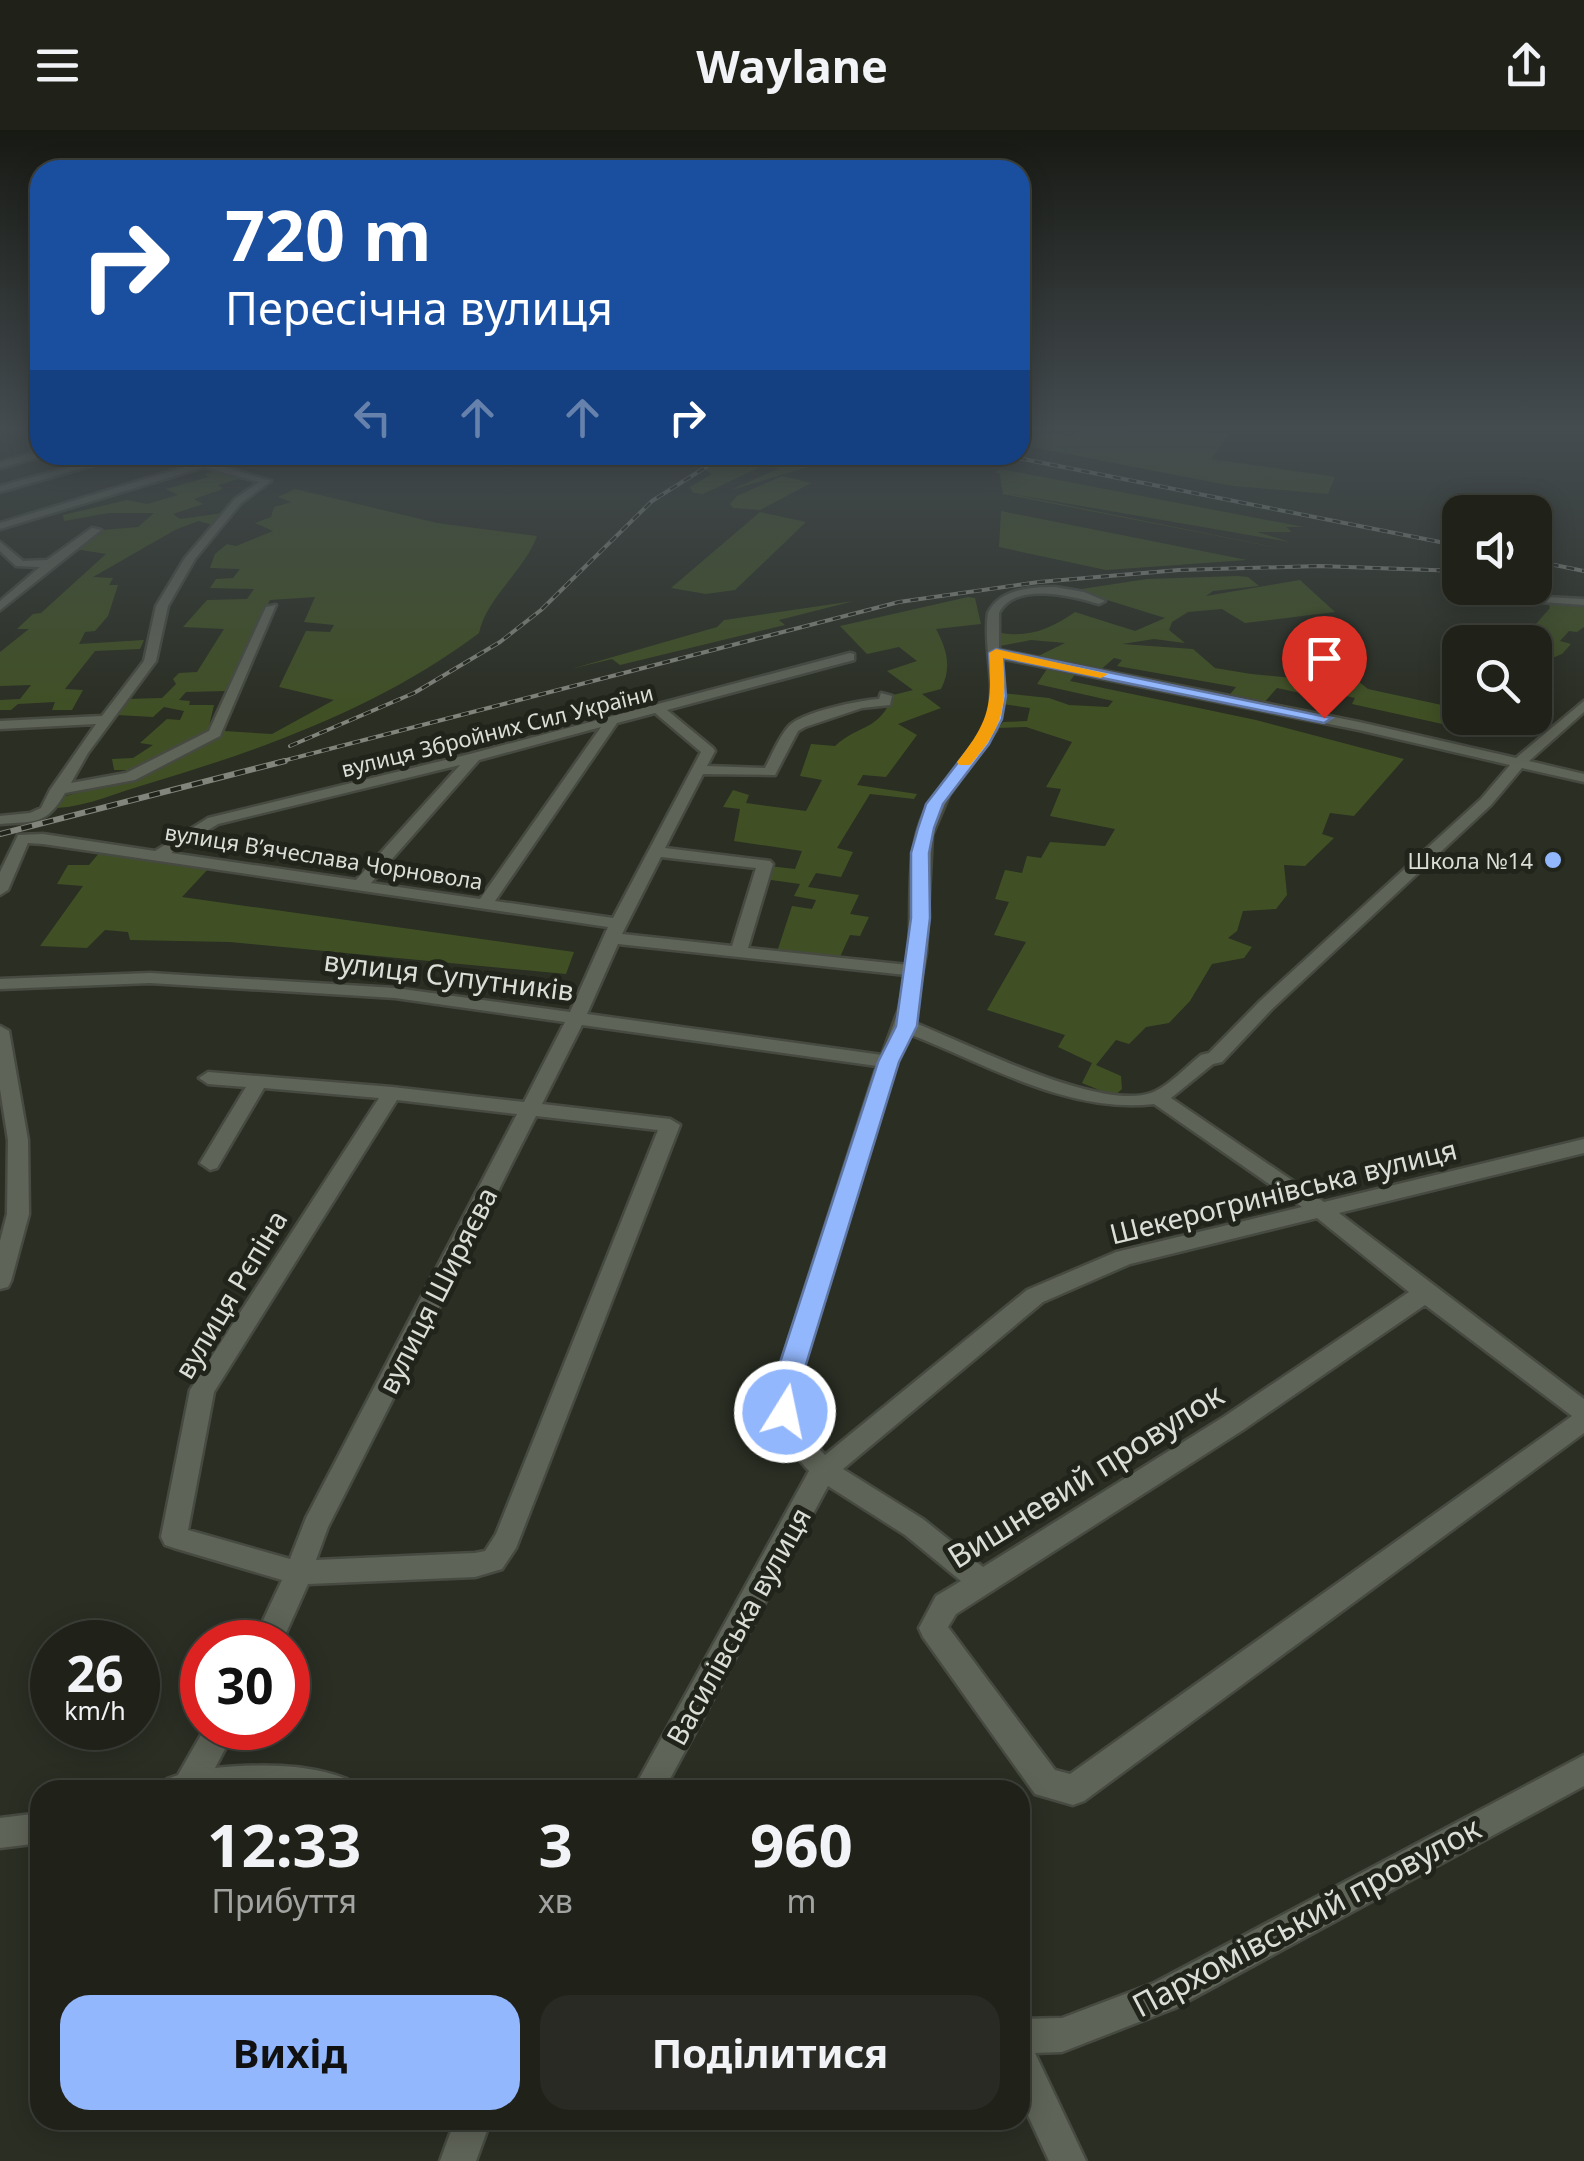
<!DOCTYPE html>
<html lang="uk">
<meta charset="utf-8">
<style>
body{margin:0;font-family:"Noto Sans",sans-serif;background:#282a23;color:#f1f3f6;height:100vh;display:flex;flex-direction:column;font-size:38px;white-space:nowrap}
*{box-sizing:border-box;margin:0}
p{font-size:32px;color:#a2a4a2}
.icon{flex:none;width:55px;height:55px;fill:none;stroke:currentColor;stroke-width:2;stroke-linecap:round;stroke-linejoin:round}
.map{position:relative;flex:1;overflow:hidden}
.side{position:absolute;left:30px;top:1650px;width:1000px;height:350px;display:flex;flex-direction:column;background:#20221a;border-radius:30px;box-shadow:0 5px 25px #0003,0 0 0 2px #3d3f39}
.side>*{flex:none}
.hud{position:absolute;left:30px;top:30px;width:1000px;height:305px;border-radius:30px;box-shadow:0 5px 25px #0003,0 0 0 2px #3d3f39;background:#1a4fa0;color:#fff;overflow:hidden}
.controls{position:absolute;left:1442px;top:365px;display:grid;gap:20px}
.controls a{display:grid;place-items:center;width:110px;height:110px;border-radius:20px;background:#20221a;box-shadow:0 5px 25px #0003,0 0 0 2px #3d3f39;font-size:50px}
.speed{position:absolute;left:30px;top:1490px;display:flex;gap:20px;font-size:50px;font-weight:700;text-align:center}
.speed>*{display:grid;place-content:center;width:130px;height:130px;border-radius:50%;background:#20221a;box-shadow:0 5px 25px #0003,0 0 0 2px #3d3f39;line-height:1}
.speed small{font-size:25px;font-weight:400}
.speed .limit{border:15px solid #d22;background:#fff;color:#111}
.pin{position:absolute;display:grid;place-items:center;width:85px;height:85px;color:#fff;margin:-102px -42px;border-radius:50% 50% 50% 0;rotate:-45deg;box-shadow:0 0 10px #0007}
.pin .icon{rotate:45deg}
.me{position:absolute;width:110px;margin:-55px;rotate:10deg;stroke-linejoin:round;filter:drop-shadow(0 0 8px #0008)}
.turn{display:flex;align-items:center;gap:35px;height:210px;padding:0 30px;font-size:45px}
.turn .icon{width:130px;height:130px;stroke-width:2.5}
.turn b{display:block;font-size:70px;line-height:85px}
.lanes{display:flex;align-items:center;height:95px;padding:0 30px;background:#0003;justify-content:center;gap:50px;direction:ltr}
.lanes .off{opacity:.35}
.eta{display:flex;justify-content:space-evenly;align-items:center;height:170px;text-align:center}
.eta b{font-size:60px;font-weight:700;line-height:70px}
.action{display:flex;gap:20px;margin-top:auto;padding:20px 30px}
.action a{flex:1;height:115px;border-radius:30px;background:#93b7fd;color:#111;font-size:40px;font-weight:700;line-height:115px;text-align:center}
.action a+a{background:#282a23;color:#f1f3f6}
header{display:flex;justify-content:space-between;align-items:center;height:130px;padding:0 30px;background:#20221a;font-size:45px;font-weight:700}
.map>svg:first-child{display:block}
</style>
<header><svg class="icon" aria-label="menu" viewBox="0 0 24 24"><path d="M4 6h16M4 12h16M4 18h16"/></svg>Waylane<svg class="icon" aria-label="share" viewBox="0 0 24 24"><path d="M12 15V3M7 8l5-5 5 5M5 13v7h14v-7"/></svg></header>
<div class="map">
<svg width="1584" height="2031" viewBox="0 0 1584 2031">
<rect width="100%" height="100%" fill="#2a2e23"/>
<g fill="#405024">
<path d="M1081 301 1229 304 1211 329 1335 347 1328 364 1233 356 1026 316 1037 303 1072 307Z"/>
<path d="M733 325H848L731 360 780 338 760 337 703 364 693 363 690 357 712 344 705 340Z"/>
<path d="M1000 339 1304 397H1286L1292 402H1257L1290 412 1006 363 1289 420 1003 364 1000 344 995 342Z"/>
<path d="M218 340 245 347 218 355 223 359 194 369 203 374 173 384 180 389 223 383 213 395 198 391 175 400 93 447 113 448 109 455H118L108 486 95 501 85 502 79 514 144 510 140 519 95 521 65 559 83 560 72 580H52L55 572 18 574 11 580H0V570L20 569 31 555 0 556V522L29 499H17L33 484 41 483 106 424 75 419 101 400 138 397 154 383H109L64 391 63 385 127 370 147 374 178 365 166 359 209 347 205 344Z"/>
<path d="M782 346 811 353 760 380 733 378 730 374 737 366Z"/>
<path d="M295 359 437 393 537 406C525 440 486 468 479 503 381 577 264 619 147 654 119 662 88 676 58 678L56 673 62 667 133 648 224 601 272 604 334 570 279 557 306 501 330 502 334 495 304 492 315 467 270 470 226 561 186 562 179 570 190 571 189 575H214L209 596 214 597 211 601 133 640H114L112 629 133 628 153 615 140 613 167 589 180 590 184 581 164 577 153 587 117 585 127 569 162 568 176 554 173 549 179 543 197 542 224 499 183 497 207 470 247 469 254 459 210 458 216 449 233 448 240 439 210 438 215 424 227 414 236 416 273 401 255 393 271 387 274 377 291 372 278 367Z"/>
<path d="M1001 381 1247 430 1106 440 999 417Z"/>
<path d="M760 382 806 392 735 460 706 464 671 458Z"/>
<path d="M1238 446 1248 447 1259 456 1213 461 1206 466 1300 450 1335 482 1245 493 1222 479 1188 482 1172 492 1169 500 1185 513 1154 509 1122 514 1193 519 1215 538 1251 544 1303 549 1353 547 1368 559 1451 577 1460 569V588H1475L1472 591 1482 593 1474 601 1352 574 1355 568 1337 564 1333 570 1277 558 1261 576 1226 569 1236 557 1117 536 1122 530 1114 528 1098 542 1032 529 1065 513 1031 510 1000 516 1001 503C1030 508 1052 498 1075 482L1135 501 1165 488 1075 460 1147 449Z"/>
<path d="M968 467 975 468 981 494 936 499C947 520 952 537 941 559L922 564 941 578 898 594 917 605 886 647 863 645 857 655 917 664 914 669 870 664 837 718 853 722 841 747 816 743 808 757 859 765 850 784 869 787 860 806 850 805 839 829 777 822 792 776 812 779 816 770 794 766 800 754 764 749 769 736 795 739 802 721 734 711 740 679 723 677 733 660 749 665 746 673 806 681 822 650 800 646 811 614 835 616C860 593 879 602 893 565L913 560 887 541 917 531 899 517 867 524 840 496Z"/>
<path d="M854 471 779 490 785 495 620 535 612 529 571 539 717 497 724 490Z"/>
<path d="M1548 472 1584 473V497L1577 502 1569 501 1560 511 1571 514 1562 524 1538 534 1546 538 1535 548V512H1520L1550 478Z"/>
<path d="M1049 536 1077 542 1070 551 1256 590 1404 629 1354 686 1330 683 1322 704 1334 708 1305 736 1284 735 1287 765 1276 779 1243 781 1237 801 1228 808 1252 817 1244 828 1212 834 1190 871 1169 893 1146 897 1129 914 1116 910 1096 935 1121 946 1122 959 1114 966 1082 953 1092 933 1058 917 1065 905 987 880 1026 812 994 805 1009 772 995 769 1005 740 1022 743 1027 726 1041 728 1050 712 1105 716 1115 699 1050 686 1061 659 1046 657 1072 612 1026 597 998 598 1003 592 1027 591 1030 578 1003 574 1002 563 1049 568 1069 575 1108 577 1113 571 1037 554Z"/>
<path d="M100 722 210 737 182 767 574 822 566 844 230 812 130 810 128 802 105 800 87 818 40 816 83 756 57 754 68 735H89Z"/>
</g>
<g fill="none" stroke-linecap="round" stroke-linejoin="round">
<g stroke="#464a41" stroke-width="5">
<g id="minor">
<path d="M40 321 43 326 0 338V332Z"/>
<path d="M114 325H128L0 362V356Z"/>
<path d="M218 327 223 330 214 334 271 351 241 373 195 429 168 476 156 531 88 623 71 653 126 643 209 601 266 477 276 475 220 606 135 650 65 663C46 696 35 691 0 694V686L30 683 41 678 50 660 96 594 0 599V591L102 586 144 531 156 476 185 428 235 369 259 352 204 337 0 399V393Z"/>
<path d="M92 398 101 400 0 480V471L40 437 16 436 0 421V412L23 431 47 430Z"/>
<path d="M1055 457 1084 462 1105 471 1099 474C1073 466 1015 451 999 483V520L1359 592 1516 628 1584 571V582L1529 631 1584 644V652L1522 638 1491 675 1272 879 1222 932 1213 934 1171 968 1324 1072 1584 1009V1023L1339 1083 1584 1269V1303L1084 1671 1073 1675 1035 1664 923 1507 919 1498 936 1466 961 1451 905 1405 828 1356 664 1660H633L809 1341C785 1316 776 1289 774 1255L877 936 582 895 542 974 670 989 680 995 516 1418 502 1439 475 1447 308 1454 282 1512H253L282 1450 174 1418 165 1415 161 1407 190 1260 379 968 264 958 217 1038 210 1040 200 1033 246 957 208 954 199 948 208 942 392 957 524 972 565 892 395 868 150 853 0 859V849L150 843 395 858 570 882 608 797 43 714 28 713 8 760 0 765V742L18 705 43 704 155 721 208 688 470 624 850 523 854 524V530L667 580 713 618 715 621 707 636 765 638C772 625 779 607 789 596 802 582 860 570 879 569L881 563 892 566 890 575 862 578 805 597 798 601 775 645 703 644 665 718 770 731 773 734 748 818 908 835C914 786 903 727 925 681 942 647 980 622 989 584 996 551 983 516 988 483 1000 459 1030 457 1055 457ZM1000 528 1359 600 1510 635 1481 669 1260 871 1209 923 1201 925C1187 936 1168 957 1151 963 1098 981 966 913 913 892L926 823 932 705 949 665 996 600 1003 574ZM655 583 701 622 613 788 495 771 617 593ZM601 597 480 769 371 753 479 630ZM460 635 356 750 171 723 218 694ZM661 727 756 738 732 816 622 804ZM618 814 906 845 899 879 882 925 587 884ZM909 904C987 934 1068 984 1154 974L1302 1077 1116 1122 1027 1160 825 1325C804 1304 800 1283 798 1255L897 932ZM397 970 517 984 306 1388 290 1429 188 1400 214 1262ZM536 986 658 1000 496 1404 485 1421 475 1423 316 1430 328 1397ZM1317 1088 1409 1162 1225 1286 983 1437 923 1389 843 1339 1043 1172 1130 1134ZM1425 1175 1572 1286 1070 1644 1055 1640 948 1497 956 1484 1243 1300Z"/>
<path d="M1546 467 1584 469V475L1542 472V468Z"/>
<path d="M0 896 9 901 28 1010 29 1084 11 1151 8 1157 0 1159V1111L7 1084 8 1010 0 959Z"/>
<path d="M205 1598H236L215 1638C258 1634 306 1633 347 1649L351 1660H163L167 1649 178 1645Z"/>
<path d="M1584 1625V1656L1175 1878 1062 1922 1035 1923 1086 2031H1049L1020 1968V1889L1062 1888 1154 1853Z"/>
<path d="M40 1683V1713L0 1718V1688Z"/>
<path d="M455 1990H491L476 2031H440Z"/>
</g>
</g>
<use href="#minor" fill="#5f6458" fill-rule="evenodd"/>
<g stroke="#82857c" stroke-width="4">
<g id="rail-far1">
<path d="M1003 325 1460 416"/>
<path d="M1535 431 1584 441"/>
<path d="M290 616 414 563 500 512 541 480 652 371 725 325"/>
<path d="M275 633 899 472 1039 452 1179 440 1319 436 1460 441"/>
</g>
</g>
<g stroke="#82857c" stroke-width="6">
<path id="rail" d="M0 704 285 631"/>
</g>
<use href="#rail-far1" stroke="#20241a" stroke-width="2.5" stroke-dasharray="8" stroke-linecap="butt"/>
<use href="#rail" stroke="#20241a" stroke-width="4" stroke-dasharray="11" stroke-linecap="butt"/>
</g>
<linearGradient id="sky" x2="0" y2="1"><stop stop-color="#171913"/><stop offset="0.51" stop-color="#444c50"/><stop offset="1" stop-color="#444c50" stop-opacity="0"/></linearGradient>
<rect width="1584" height="585" fill="url(#sky)"/>
<path fill="#93b7fd" stroke="#6077a4" stroke-width="2.5" d="M996 519 1332 588 1324 593 1003 528 1006 566 1002 589 989 614 943 674 934 698 929 723 930 788 917 896 899 932 800 1254 795 1290 785 1293 775 1290 771 1282 773 1254 878 932 896 896 911 788V723L918 698 926 674 976 609 987 589 992 566 989 523Z"/>
<path fill="#f59e0b" d="M996 519 1108 544 1101 548 1003 528C1007 579 1003 597 970 635H959L957 632C990 590 992 576 989 523Z"/>
<circle fill="#93b7fd" stroke="#20241a" stroke-width="4" cx="1553" cy="730" r="10"/>
<g text-anchor="middle" dominant-baseline="central" stroke-width="10" stroke-linejoin="round" paint-order="stroke">
<g font-size="22" fill="#dbded7" stroke="#20241a">
<text transform="translate(497 600) rotate(-14)">вулиця Збройних Сил України</text>
<text transform="translate(324 726) rotate(9)">вулиця Вʼячеслава Чорновола</text>
</g>
<g font-size="22" fill="#dbded7" stroke="#20241a" text-anchor="end">
<text x="1533" y="730">Школа №14</text>
</g>
<g font-size="28" fill="#dbded7" stroke="#20241a">
<text transform="translate(449 845) rotate(7)">вулиця Супутників</text>
<text transform="translate(1283 1061) rotate(-14)">Шекерогринівська вулиця</text>
<text transform="translate(437 1160) rotate(-63)">вулиця Ширяєва</text>
<text transform="translate(230 1164) rotate(-59)">вулиця Рєпіна</text>
<text transform="translate(738 1496) rotate(-61)">Василівська вулиця</text>
</g>
<g font-size="32" fill="#dbded7" stroke="#20241a">
<text transform="translate(1085 1345) rotate(-32)">Вишневий провулок</text>
<text transform="translate(1306 1786) rotate(-28)">Пархомівський провулок</text>
</g>
</g>
</svg>
<div class="controls">
<a><svg class="icon" aria-label="sound" viewBox="0 0 24 24"><path d="M4 9h4l5-4v14l-5-4H4zM17 9q2 3 0 6"/></svg></a>
<a><svg class="icon" aria-label="search" viewBox="0 0 24 24"><circle cx="10" cy="10" r="6"/><path d="M15 15l6 6"/></svg></a>
</div>
<div class="speed"><div>26<small>km/h</small></div><div class="limit">30</div></div>
<div class="pin" style="left:1324px;top:588px;background:#d93025"><svg class="icon" aria-label="arrive" viewBox="0 0 24 24"><path d="M6 21V4h12l-3 4 3 4H6"/></svg></div>
<svg class="me" style="left:785px;top:1282px" viewBox="-20 -20 40 40"><circle r="17" fill="#93b7fd" stroke="#fff" stroke-width="3"/><path d="M0-11L8 9 0 5-8 9z" fill="#fff"/></svg>
<div class="hud">
<div class="turn"><svg class="icon" aria-label="right" viewBox="0 0 24 24"><path d="M7 20v-9h11M14 6l5 5-5 5"/></svg><div><b>720 m</b>Пересічна вулиця</div></div>
<div class="lanes"><svg class="icon off" aria-label="left" viewBox="0 0 24 24"><path d="M17 20v-9H6M10 6l-5 5 5 5"/></svg><svg class="icon off" aria-label="ahead" viewBox="0 0 24 24"><path d="M12 20V5M6 11l6-6 6 6"/></svg><svg class="icon off" aria-label="ahead" viewBox="0 0 24 24"><path d="M12 20V5M6 11l6-6 6 6"/></svg><svg class="icon" aria-label="right" viewBox="0 0 24 24"><path d="M7 20v-9h11M14 6l5 5-5 5"/></svg></div>
</div>
<section class="side">
<div class="eta">
<div><b>12:33</b><p>Прибуття</p></div>
<div><b>3</b><p>хв</p></div>
<div><b>960</b><p>m</p></div>
</div>
<div class="action"><a>Вихід</a><a>Поділитися</a></div>
</section>
</div>
